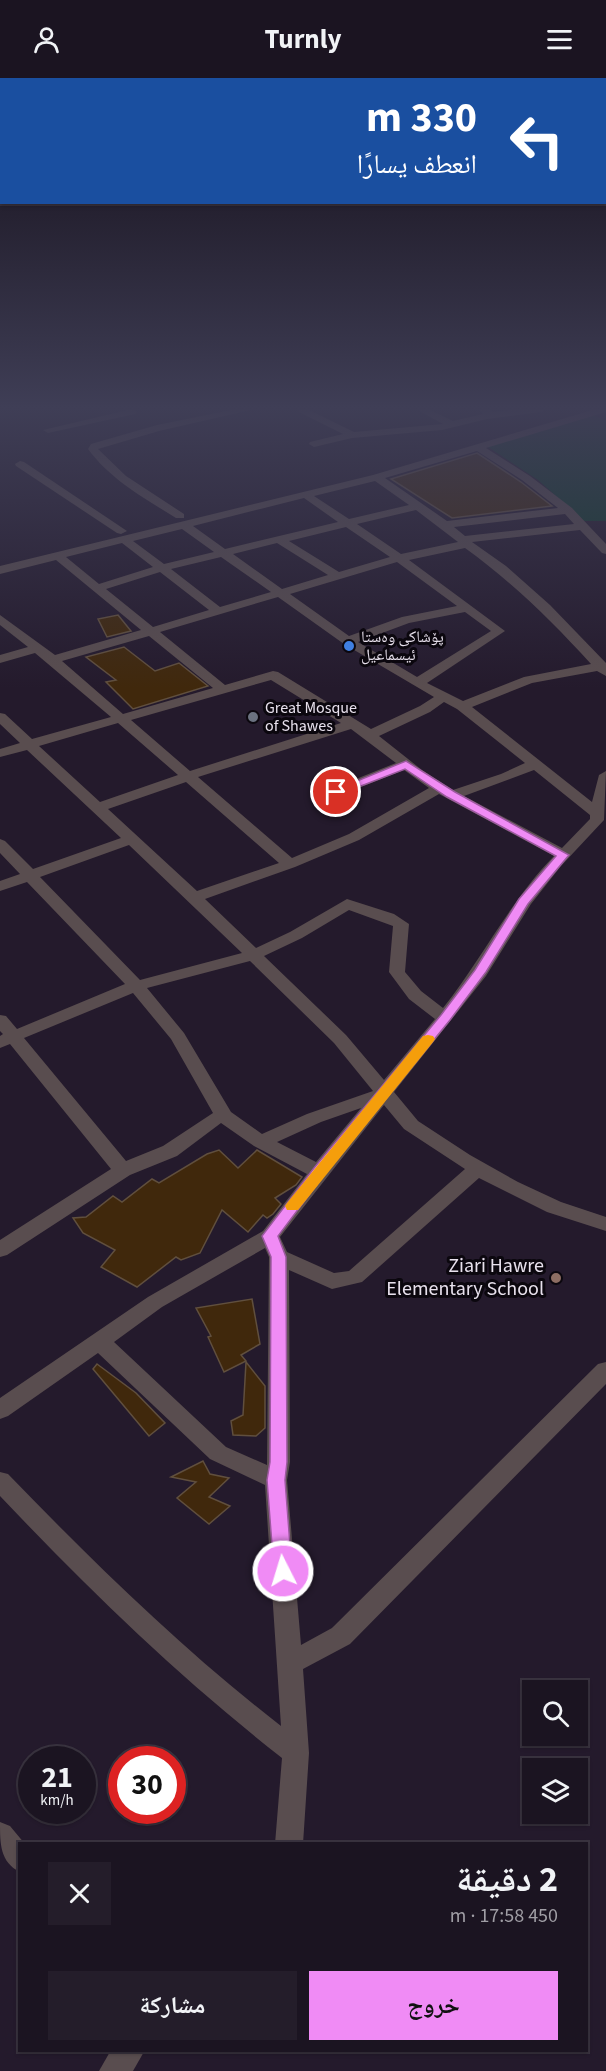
<!DOCTYPE html>
<html lang="ar">
<meta charset="utf-8">
<style>
body{margin:0;font-family:"Source Sans 3","Noto Naskh Arabic",sans-serif;background:#241d2a;color:#f1f3f6;direction:rtl;height:100vh;display:flex;flex-direction:column;font-size:22px;white-space:nowrap}
*{box-sizing:border-box;margin:0}
p{font-size:20px;color:#a09ea5}
.icon{flex:none;width:33px;height:33px;fill:none;stroke:currentColor;stroke-width:2;stroke-linecap:round;stroke-linejoin:round}
.map{position:relative;flex:1;overflow:hidden;direction:ltr}
.side{position:absolute;left:18px;top:1764px;width:570px;height:210px;display:flex;flex-direction:column;background:#1b1421;border-radius:0px;box-shadow:0 2px 4px #0004,0 0 0 2px #39333f;direction:rtl}
.side>*{flex:none}
.guide{position:absolute;left:0px;top:0px;width:606px;height:126px;box-shadow:0 2px 4px #0004,0 0 0 2px #39333f;direction:rtl;background:#1a4fa0;color:#fff;overflow:hidden}
.fabs{position:absolute;left:522px;top:1602px;display:grid;gap:12px}
.fabs a{display:grid;place-items:center;width:66px;height:66px;border-radius:0px;background:#1b1421;box-shadow:0 2px 4px #0004,0 0 0 2px #39333f;font-size:30px}
.speed{position:absolute;left:18px;top:1668px;display:flex;gap:12px;font-size:30px;font-weight:700;text-align:center}
.speed>*{display:grid;place-content:center;width:78px;height:78px;border-radius:50%;background:#1b1421;box-shadow:0 2px 4px #0004,0 0 0 2px #39333f;line-height:1}
.speed small{font-size:15px;font-weight:400}
.speed .limit{border:9px solid #d22;background:#fff;color:#111}
.pin{position:absolute;display:grid;place-items:center;width:51px;height:51px;color:#fff;margin:-26px;border:3px solid #fff;border-radius:50%;box-shadow:0 2px 6px #0007}
.me{position:absolute;width:66px;margin:-33px;rotate:355deg;stroke-linejoin:round;filter:drop-shadow(0 0 4px #0008)}
.turn{display:flex;align-items:center;gap:21px;height:126px;padding:0 30px;font-size:27px}
.turn .icon{width:78px;height:78px;stroke-width:2.5}
.turn b{display:block;font-size:42px;line-height:51px}
.round{display:grid;place-items:center;flex:none;width:63px;height:63px;border-radius:0px;background:#241d2a}
.overview{display:flex;align-items:center;justify-content:space-between;height:102px;padding:0 30px}
h1{font-size:36px;font-weight:700;line-height:45px}
.cta{display:flex;gap:12px;margin-top:auto;padding:12px 30px}
.cta a{flex:1;height:69px;border-radius:0px;background:#f08bf5;color:#111;font-size:24px;font-weight:700;line-height:69px;text-align:center}
.cta a+a{background:#241d2a;color:#f1f3f6}
header{display:flex;justify-content:space-between;align-items:center;height:78px;padding:0 30px;background:#1b1421;font-size:27px;font-weight:700}
.map>svg:first-child{display:block}
</style>
<header><svg class="icon" aria-label="menu" viewBox="0 0 24 24"><path d="M4 6h16M4 12h16M4 18h16"/></svg>Turnly<svg class="icon" aria-label="person" viewBox="0 0 24 24"><circle cx="12" cy="8" r="4"/><path d="M4 21q1-7 8-7t8 7"/></svg></header>
<div class="map">
<svg width="606" height="1993" viewBox="0 0 606 1993">
<rect width="100%" height="100%" fill="#241a2c"/>
<path fill="#0e3b2b" d="M591 336 606 343V443H584L538 402 485 367Z"/>
<g fill="#40280c" stroke="#604f3e" stroke-width="1.5">
<path d="M477 375 521 404 552 428 452 440 391 401Z"/>
<path d="M118 537 131 553 107 559 98 541Z"/>
<path d="M124 569 155 593 179 585 208 608 133 631 106 604 116 602 86 579Z"/>
<path d="M219 1072 238 1090 257 1072 302 1099 296 1107 275 1120 281 1126 273 1136 267 1140 263 1137 248 1154 222 1132 200 1175 181 1182 176 1179 137 1209 101 1189 115 1172 83 1155 73 1140 86 1139 113 1118 122 1124 152 1101 159 1105 207 1076Z"/>
<path d="M252 1221 260 1266 241 1277 246 1283 224 1294 208 1259 211 1258 196 1230Z"/>
<path d="M246 1284 265 1308V1350L256 1358 233 1357 231 1343 243 1337Z"/>
<path d="M97 1286 136 1315 165 1345 149 1358 93 1291Z"/>
<path d="M203 1383 210 1396 229 1400 209 1419 230 1428 209 1446 177 1420 196 1404 171 1399Z"/>
</g>
<g fill="none" stroke-linecap="round" stroke-linejoin="round">
<g fill="#594d4f" fill-rule="evenodd">
<path d="M132 331 137 334 135 336 48 355 43 352Z"/>
<path d="M236 331H255L159 353 98 371 126 398 184 436V440H176C144 420 111 402 88 371L91 366 157 347Z"/>
<path d="M298 331H307L354 354 443 346 416 331H428L453 343 483 336 478 331H489L493 334 520 331H546L541 334 487 341 442 352 352 360 314 369 309 366 310 364 343 356 299 334Z"/>
<path d="M596 331H606V334L486 370 530 398 572 430 606 466V476L602 475 580 452 472 464 506 488 550 527 606 585V598L597 593 532 605 472 629 592 724 599 697 606 693 604 742 561 788 531 826 486 898 394 1014 418 1043 470 1077 518 1104 561 1124 606 1139V1153L547 1134 479 1100 362 1204 332 1211 289 1192 290 1384 287 1402 301 1567 332 1550 598 1286 606 1284V1306L350 1566 303 1591 309 1675 303 1766H275L282 1680C181 1601 89 1512 0 1418V1394L8 1396C94 1485 183 1572 281 1648L265 1407 210 1381 98 1275 8 1338 0 1341V1320L148 1219 263 1153 307 1096 254 1068 221 1045 177 1078 130 1097 7 1177 0 1179V1162L111 1091 10 966 0 970V958L3 956 0 953V937L6 938 17 951 125 906 27 804 0 813V803L20 796 0 775V761L5 763 33 791 121 760 27 672 0 679V671L20 665 0 646V635L5 636 32 661 111 639 35 575 0 585V577L28 569 0 547V537L55 577 141 552 56 482 0 496V488L373 397ZM477 373 522 402 558 430 447 443 385 400ZM375 403 409 427 349 441 314 418ZM304 420 338 444 225 471 193 448ZM416 432 458 464 401 476 357 446ZM565 436 574 446 465 458 454 449ZM346 449 390 479 339 494 289 463ZM182 451 214 474 164 486 133 463ZM122 465 153 489 99 506 66 479ZM277 465 328 497 282 511 233 476ZM465 470C512 504 552 543 591 586L524 599 463 623 427 605 505 553 409 482ZM221 479 271 514 220 529 171 491ZM397 484 457 528 402 539 349 558 290 516ZM160 494 209 532 153 549 106 511ZM278 519 344 566 434 619 420 628 371 651 278 594 273 593 225 607 160 554ZM465 534 491 553 417 599 358 564 409 545ZM149 558 213 610 123 636 62 583ZM271 602 341 645 190 693 131 642ZM444 624 457 631 525 685 501 696 453 712 422 692 379 658 430 634ZM118 645 178 697 100 724 39 668ZM351 651 396 685 331 711 329 714 331 717H341L404 692 429 710 349 756 292 780 198 699ZM534 692 590 737V741L562 770 464 718ZM186 704 279 785 197 813 108 731ZM439 716 554 778C510 823 482 881 443 930L421 913 405 894 409 846 394 836 347 821 290 854 256 870 205 821 295 789 359 762ZM129 767 242 875 140 902 40 799ZM349 832 393 848 389 894 409 921 435 941 384 1002 346 957 264 878 302 860ZM250 883 334 965 373 1013 307 1036 262 1056 231 1034 184 955 147 910ZM133 915 171 961 213 1035 163 1068 126 1083 24 960ZM384 1027 404 1051 465 1091 349 1193 334 1195 287 1174 280 1159ZM361 1030 316 1084 277 1064 321 1044ZM265 1170 269 1179 267 1387 226 1369 114 1264 162 1229Z"/>
<path d="M20 383 24 384 127 453 121 456 117 455 16 388 15 386Z"/>
<path d="M0 1744 10 1748 25 1766H20V1794C0 1784 0 1766 0 1744Z"/>
<path d="M111 1972H145L133 1993H99Z"/>
</g>
</g>
<linearGradient id="sky" x2="0" y2="1"><stop stop-color="#140e18"/><stop offset="0.54" stop-color="#3f3e56"/><stop offset="1" stop-color="#3f3e56" stop-opacity="0"/></linearGradient>
<rect width="606" height="610" fill="url(#sky)"/>
<path fill="#f08bf5" stroke="#9c5a9f" stroke-width="1.5" d="M406 683 455 714 569 777 528 826 486 894 450 942 324 1097 278 1158 286 1179 287 1384 285 1402 292 1493 290 1499 283 1501 277 1499 274 1493 267 1402 270 1384 271 1179 262 1158 314 1090 441 937 475 892 519 821 556 778 447 719 405 691 340 716 336 717 330 714Z"/>
<path fill="#f59e0b" d="M428 957 433 958 435 961 433 964 298 1132H287L285 1128 287 1125 423 958Z"/>
<circle fill="#3f7fe0" stroke="#0b070e" stroke-width="2" cx="349" cy="568" r="6"/>
<circle fill="#6b7280" stroke="#0b070e" stroke-width="2" cx="253" cy="639" r="6"/>
<circle fill="#8d6e63" stroke="#0b070e" stroke-width="2" cx="556" cy="1200" r="6"/>
<g text-anchor="middle" dominant-baseline="central" stroke-width="6" stroke-linejoin="round" paint-order="stroke">
<g font-size="16" fill="#e8e1ed" stroke="#0b070e" text-anchor="start">
<text x="361" y="559">پۆشاکی وەستا<tspan x="361" dy="18">ئیسماعیل</tspan></text>
<text x="265" y="630">Great Mosque<tspan x="265" dy="18">of Shawes</tspan></text>
</g>
<g font-size="20" fill="#e8e1ed" stroke="#0b070e" text-anchor="end">
<text x="544" y="1188">Ziari Hawre<tspan x="544" dy="23">Elementary School</tspan></text>
</g>
</g>
</svg>
<div class="fabs">
<a><svg class="icon" aria-label="search" viewBox="0 0 24 24"><circle cx="10" cy="10" r="6"/><path d="M15 15l6 6"/></svg></a>
<a><svg class="icon" aria-label="layers" viewBox="0 0 24 24"><path d="M12 4l9 5-9 5-9-5zM3 14l9 5 9-5"/></svg></a>
</div>
<div class="speed"><div>21<small>km/h</small></div><div class="limit">30</div></div>
<div class="pin" style="left:336px;top:714px;background:#d93025"><svg class="icon" aria-label="arrive" viewBox="0 0 24 24"><path d="M6 21V4h12l-3 4 3 4H6"/></svg></div>
<svg class="me" style="left:283px;top:1493px" viewBox="-20 -20 40 40"><circle r="17" fill="#f08bf5" stroke="#fff" stroke-width="3"/><path d="M0-11L8 9 0 5-8 9z" fill="#fff"/></svg>
<div class="guide">
<div class="turn"><svg class="icon" aria-label="left" viewBox="0 0 24 24"><path d="M17 20v-9H6M10 6l-5 5 5 5"/></svg><div><b>330 m</b>انعطف يسارًا</div></div>
</div>
<section class="side">
<div class="overview"><div><h1>2 دقيقة</h1><p>450 m · 17:58</p></div><a class="round"><svg class="icon" aria-label="close" viewBox="0 0 24 24"><path d="M6 6l12 12M18 6L6 18"/></svg></a></div>
<div class="cta"><a>خروج</a><a>مشاركة</a></div>
</section>
</div>
